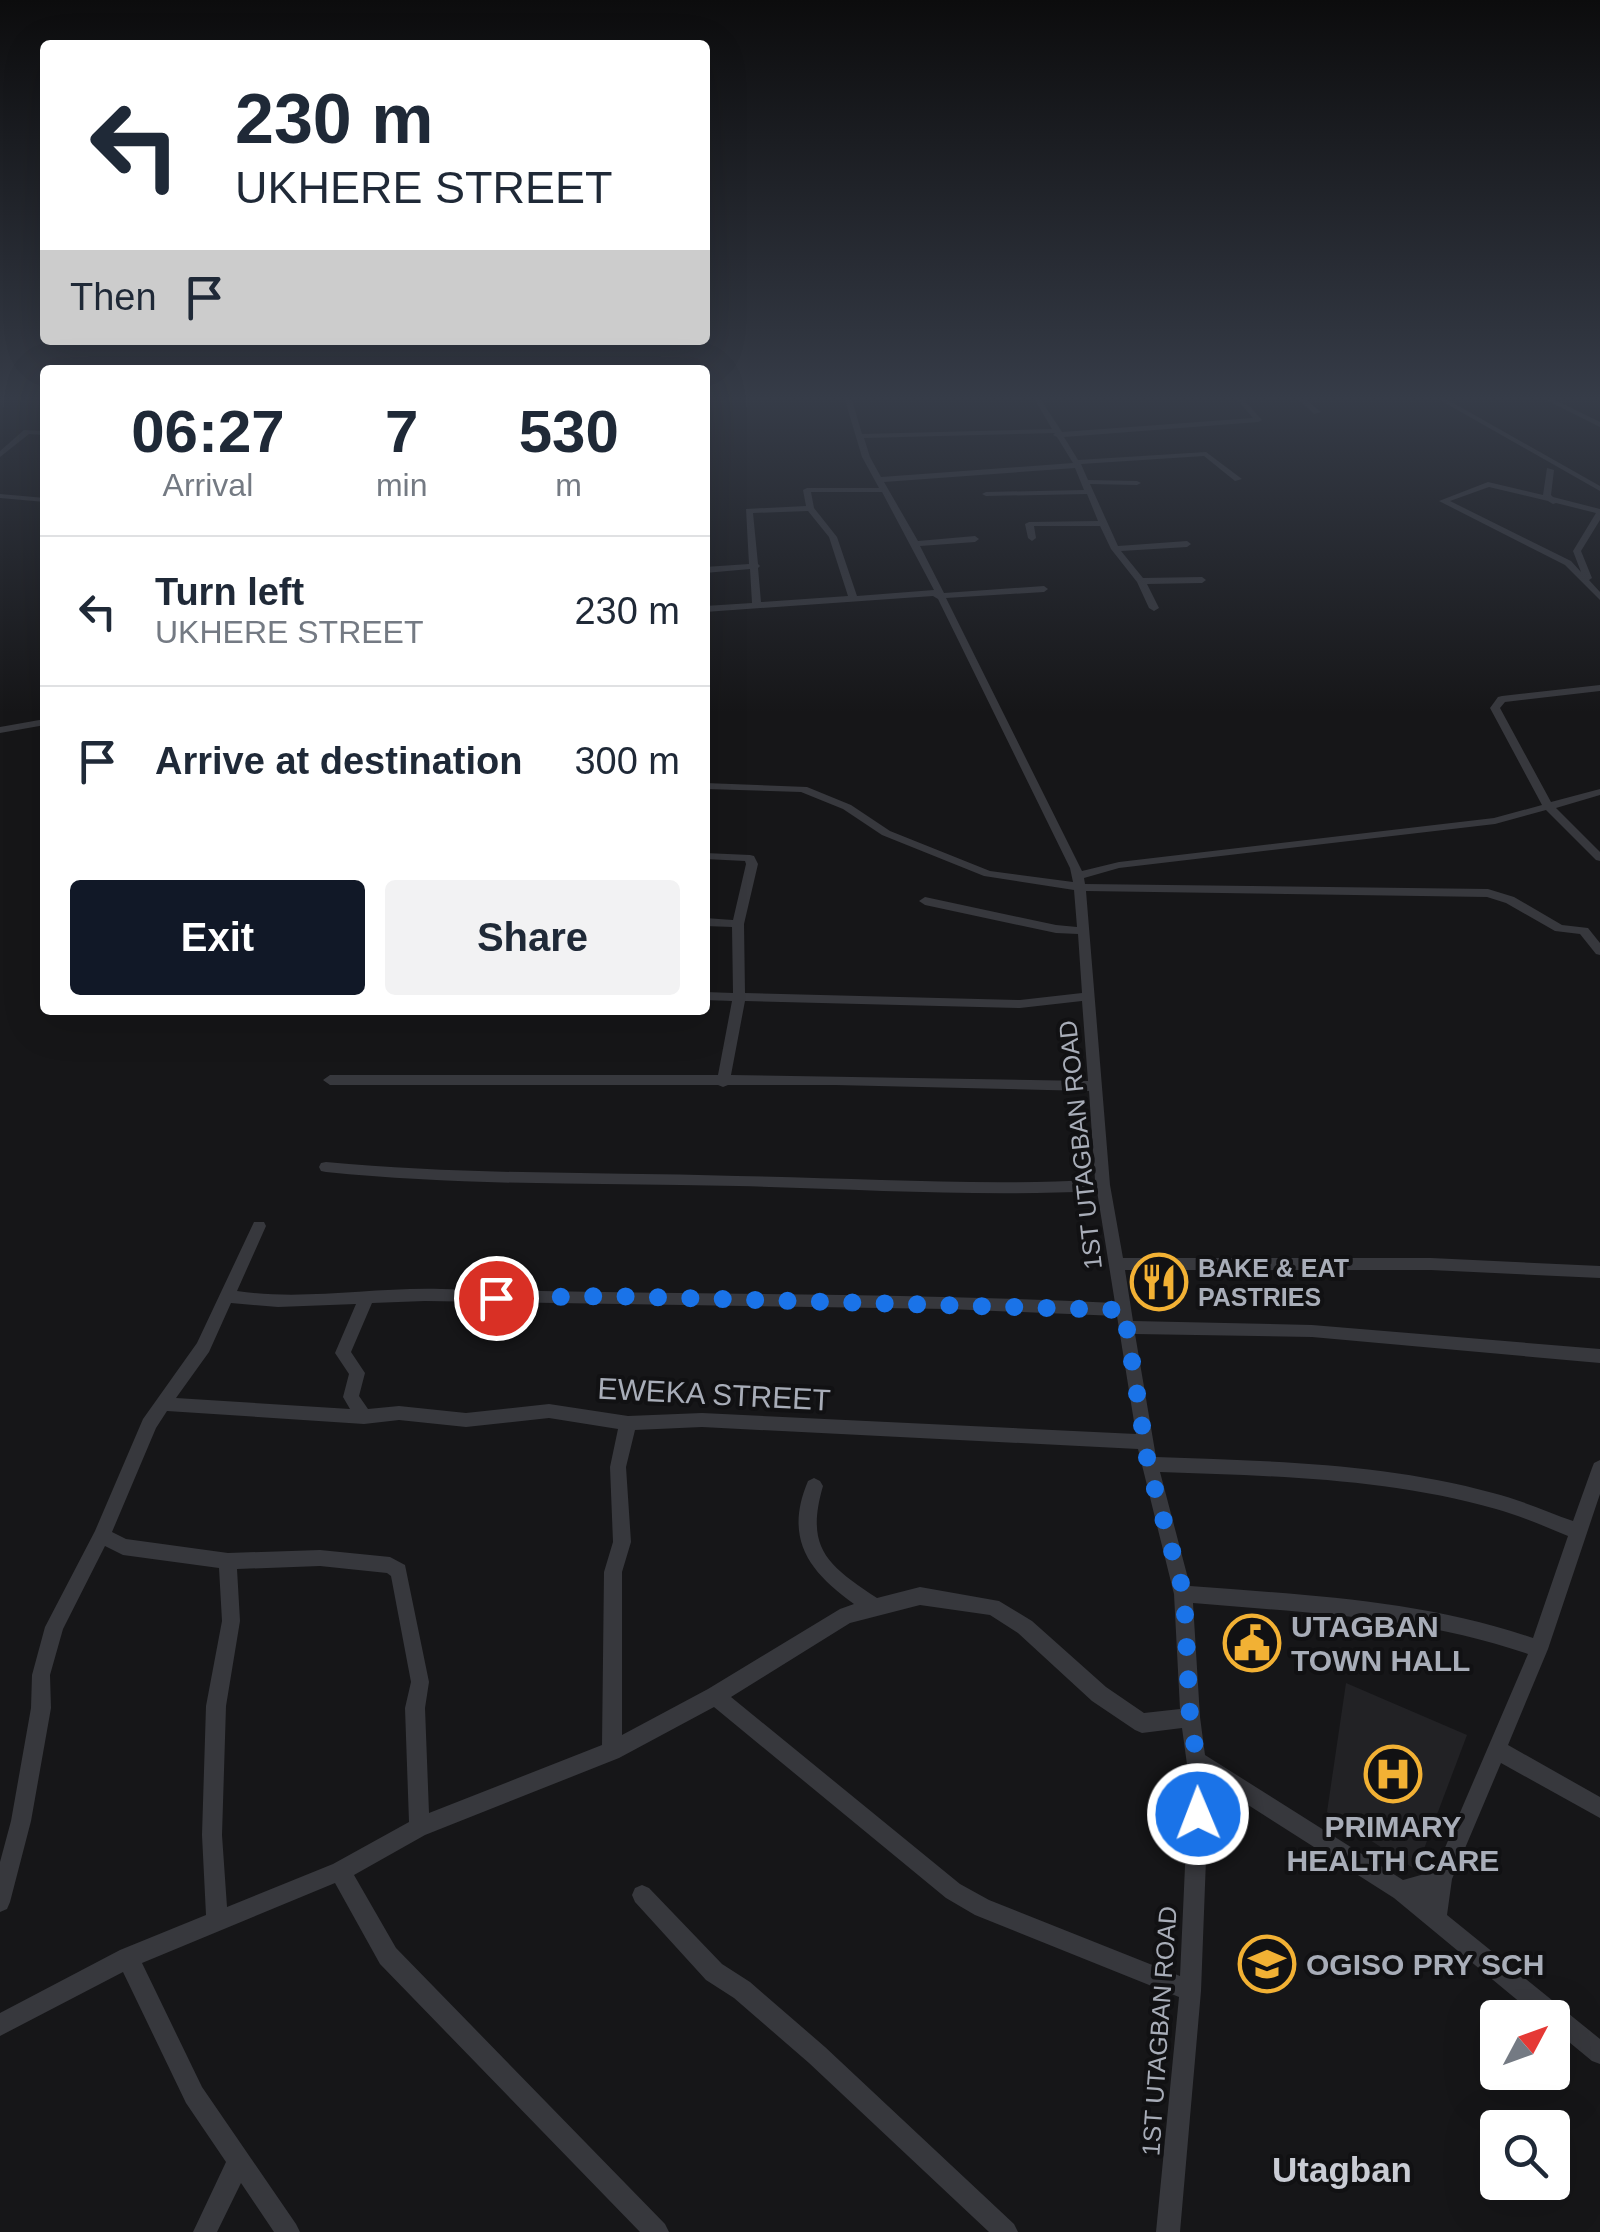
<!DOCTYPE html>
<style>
body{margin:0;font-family:Helvetica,sans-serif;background:#f2f2f3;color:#1f2937;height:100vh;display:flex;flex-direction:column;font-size:38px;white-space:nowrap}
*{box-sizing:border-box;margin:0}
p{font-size:32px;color:#747a83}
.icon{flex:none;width:55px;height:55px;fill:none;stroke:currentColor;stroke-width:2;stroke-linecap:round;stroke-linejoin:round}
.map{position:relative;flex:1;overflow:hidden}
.details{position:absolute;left:40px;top:365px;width:670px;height:650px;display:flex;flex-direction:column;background:#fff;border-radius:10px;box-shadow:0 10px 40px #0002}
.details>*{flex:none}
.guide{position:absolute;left:40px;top:40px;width:670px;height:305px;border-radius:10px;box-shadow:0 10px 40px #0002;background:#fff;color:#1f2937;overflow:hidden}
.needle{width:65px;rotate:49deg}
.fabs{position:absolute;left:1480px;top:2000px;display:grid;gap:20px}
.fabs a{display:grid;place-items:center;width:90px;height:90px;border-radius:10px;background:#fff;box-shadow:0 10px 40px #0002;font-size:50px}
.pin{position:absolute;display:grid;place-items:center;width:85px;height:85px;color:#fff;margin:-42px;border:5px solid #fff;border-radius:50%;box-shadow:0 2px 10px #0007}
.me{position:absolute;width:110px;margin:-55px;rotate:359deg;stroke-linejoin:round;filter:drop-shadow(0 0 8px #0008)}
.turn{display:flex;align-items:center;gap:35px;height:210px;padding:0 30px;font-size:45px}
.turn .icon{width:130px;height:130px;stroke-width:2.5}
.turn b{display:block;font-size:70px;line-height:85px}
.then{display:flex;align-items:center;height:95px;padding:0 30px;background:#0003;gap:20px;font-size:38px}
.eta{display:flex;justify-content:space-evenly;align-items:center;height:170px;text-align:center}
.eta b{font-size:60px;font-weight:600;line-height:70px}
.cta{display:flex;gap:20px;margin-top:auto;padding:20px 30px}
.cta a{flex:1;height:115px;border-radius:10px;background:#111827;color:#fff;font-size:40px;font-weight:600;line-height:115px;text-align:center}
.cta a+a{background:#f2f2f3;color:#1f2937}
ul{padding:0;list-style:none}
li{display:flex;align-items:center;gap:30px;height:150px;padding:0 30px;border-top:2px solid #e0e1e3}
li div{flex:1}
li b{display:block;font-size:38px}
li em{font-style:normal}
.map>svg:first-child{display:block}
</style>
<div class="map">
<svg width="1600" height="2232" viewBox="0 0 1600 2232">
<rect width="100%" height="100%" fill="#161618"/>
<path fill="#222225" d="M1346 1683 1467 1735 1416 1870 1327 1812Z"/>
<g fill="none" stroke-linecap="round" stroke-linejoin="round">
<g fill="#37383d" fill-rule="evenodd">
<path d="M845 400H852L862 434 1052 429 1035 400H1041L1062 432 1253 418 1238 400H1244L1262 420 1258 422 1064 437 1078 460 1206 452 1242 479 1235 481 1204 456 1081 464 1088 480 1137 481 1141 483 1137 485 1090 484 1118 546 1187 541 1191 544 1187 547 1121 551 1143 578 1202 577 1206 580 1202 583 1147 584 1159 608 1154 611 1149 608 1137 582 1111 549 1100 526H1034L1036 538 1032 541 1028 538 1025 524 1029 522 1098 521 1087 494 986 496 982 494 986 492 1084 490 1075 468 884 482 918 541 975 536 979 539 975 542 920 546 944 593 1044 586 1048 589 1044 592 946 598 1082 871 1119 862 1494 818 1542 805 1490 708 1498 697 1502 696 1600 685V691L1505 702 1500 708 1551 802 1600 789V795L1556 808 1600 852V861L1596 860 1546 810 1495 824 1119 868 1084 878 1085 884 1488 889 1514 897 1562 925 1588 928 1600 943V955L1596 954 1580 934 1555 931 1506 903 1487 897 1086 891 1110 1185 1123 1258H1431L1600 1266V1278L1431 1270H1125L1133 1321 1312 1325 1600 1349V1363L1312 1337 1135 1334 1156 1457C1269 1461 1384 1463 1493 1493 1521 1500 1547 1512 1573 1521L1592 1468 1594 1463 1600 1460V1494L1548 1649 1508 1745 1600 1797V1818L1501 1763 1452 1879 1447 1915 1600 2039V2064L1592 2061 1552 2028V2018H1539L1394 1898 1209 1780 1201 1991 1180 2232H1156L1179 1997 975 1915 946 1898 714 1707 619 1758 425 1835 354 1875 396 1948 665 2224 669 2232H640L380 1964 335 1883 142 1963 202 2087 296 2224 300 2232H274L241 2183 217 2232H193L226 2162 186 2103 123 1972 0 2036V2013L120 1950 206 1915 202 1835 206 1706 222 1621 219 1568 123 1555 105 1546 63 1629 50 1675 51 1708 31 1821 10 1902 7 1909 0 1912V1862L11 1821 31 1708 32 1675 45 1627 95 1531 143 1419 197 1343 254 1222H264L266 1226 237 1291C304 1301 373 1287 441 1289 665 1295 890 1292 1115 1303L1097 1191C977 1197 858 1189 738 1186 600 1183 463 1186 326 1172L321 1171 319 1167 321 1163 326 1162C463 1175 600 1172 737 1176 857 1178 976 1186 1095 1180L1089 1091 835 1085H728L723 1087 718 1085H330L323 1080 330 1075H718L732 1001 705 1000V992L733 993 732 927 705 926V918L733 920 746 864 745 861 705 859V853L750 855 754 856 758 864 744 924 745 993 1020 1000 1082 993 1078 934 1056 933 925 905 919 901 925 897 1056 925 1077 927 1074 890 984 876 882 835 843 809 801 792 705 789V783L807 787 851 805 890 831 990 871 1073 882 1070 868 938 599 933 596 705 612V606L752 603 750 569 705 573V567L749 564 746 509 806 506 803 490 807 488H879L862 457ZM1055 433 1053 435 1057 437 1073 463 881 477 870 457 864 438ZM811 492H882L934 590 857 596 837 537 814 508ZM808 511 829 537 848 596 761 602 758 568 760 566 758 564 753 513ZM745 1001 1020 1008 1082 1001 1088 1081 731 1075ZM425 1301 949 1309 1117 1316 1136 1434 702 1413 628 1416 549 1404 466 1413 399 1406 368 1409 359 1396 365 1373 351 1352 372 1303ZM231 1303 278 1307 356 1304 335 1353 349 1374 343 1397 350 1409 176 1398 209 1352ZM167 1411 364 1424 399 1420 466 1427 549 1418 618 1429 610 1467 613 1542 604 1572 602 1745 429 1813 425 1708 429 1682 405 1565 390 1557 320 1550 228 1553 126 1539 112 1532 156 1428ZM702 1427 1138 1449 1174 1594 1180 1709 1144 1713 1106 1687 1032 1621 999 1601 920 1587 877 1598C827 1565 805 1548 823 1486L820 1481 814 1478 808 1481C784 1538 808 1571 854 1604L840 1609 708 1689 622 1735V1572L631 1542 626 1467 635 1430ZM1160 1472C1272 1476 1387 1478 1496 1509 1521 1516 1544 1526 1568 1536L1533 1638C1422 1600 1306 1595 1190 1586ZM320 1566 387 1573 391 1576 411 1682 405 1708 409 1822 333 1864 227 1907 222 1835 226 1706 240 1621 237 1569ZM1193 1603C1306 1613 1419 1616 1528 1654L1435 1871 1403 1880 1205 1755 1200 1717ZM920 1605 990 1615 1018 1633 1092 1701 1135 1730 1142 1733 1182 1728 1189 1779 1180 1976 989 1900 960 1884 731 1697 850 1623Z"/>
<path d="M1299 400H1307L1321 412 1314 414Z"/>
<path d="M1440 400H1448L1600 486V491Z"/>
<path d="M1546 400H1555L1600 422V427Z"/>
<path d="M24 430 45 431V435L29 434 0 457V451Z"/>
<path d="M1547 468 1554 470 1551 495 1553 497 1600 509V520L1581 551 1592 578 1589 580 1600 592V600L1565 565 1439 501 1488 482 1543 495ZM1489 487 1548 501 1553 504 1556 503 1596 513 1573 551 1581 572 1571 561 1450 501Z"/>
<path d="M0 494 45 498V502L0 498Z"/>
<path d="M45 719V725L0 733V727Z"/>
<path d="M642 1885 649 1888 722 1964 750 1982 825 2047 1014 2224 1018 2232H989L809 2063 734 1998 706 1980 635 1902 632 1895 635 1888Z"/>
</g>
</g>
<linearGradient id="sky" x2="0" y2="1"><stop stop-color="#0c0c0d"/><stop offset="0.56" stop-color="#363c48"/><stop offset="1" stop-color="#363c48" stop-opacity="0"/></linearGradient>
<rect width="1600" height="712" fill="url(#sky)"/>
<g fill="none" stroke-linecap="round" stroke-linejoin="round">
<path stroke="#1a73e8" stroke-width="18" stroke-dasharray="0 32.4" d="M496 1298 610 1296 1124 1310 1148 1464 1184 1594 1190 1717 1200 1778 1198 1814"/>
</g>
<defs>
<g id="restaurant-ring" transform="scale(2.875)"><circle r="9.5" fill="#111113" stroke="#f2b134" stroke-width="1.5"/><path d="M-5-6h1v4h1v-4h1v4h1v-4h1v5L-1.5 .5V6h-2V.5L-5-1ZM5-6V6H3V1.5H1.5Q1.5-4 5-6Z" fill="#f2b134"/></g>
<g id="civic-ring" transform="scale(2.875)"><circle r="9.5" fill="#111113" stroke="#f2b134" stroke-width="1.5"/><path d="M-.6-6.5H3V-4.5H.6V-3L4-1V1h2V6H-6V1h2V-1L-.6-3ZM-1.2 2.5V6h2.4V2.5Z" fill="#f2b134"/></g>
<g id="hospital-ring" transform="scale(2.875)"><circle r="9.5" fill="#111113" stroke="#f2b134" stroke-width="1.5"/><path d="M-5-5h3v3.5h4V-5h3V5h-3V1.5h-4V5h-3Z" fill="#f2b134"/></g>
<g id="school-ring" transform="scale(2.875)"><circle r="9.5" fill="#111113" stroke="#f2b134" stroke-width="1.5"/><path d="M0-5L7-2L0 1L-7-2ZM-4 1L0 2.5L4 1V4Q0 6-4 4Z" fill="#f2b134"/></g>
</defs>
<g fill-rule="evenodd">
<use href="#restaurant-ring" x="1159" y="1282"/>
<use href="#civic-ring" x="1252" y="1643"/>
<use href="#hospital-ring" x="1393" y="1774"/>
<use href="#school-ring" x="1267" y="1964"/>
</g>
<g text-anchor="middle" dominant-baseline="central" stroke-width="8" stroke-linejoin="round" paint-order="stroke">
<g font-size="25" fill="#a8adb8" stroke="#111113">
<text transform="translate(1080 1145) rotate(-96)">1ST UTAGBAN ROAD</text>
<text transform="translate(1159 2031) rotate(-86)">1ST UTAGBAN ROAD</text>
</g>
<g font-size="25" font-weight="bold" fill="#a8adb8" stroke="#111113" text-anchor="start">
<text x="1198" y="1268">BAKE &amp; EAT<tspan x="1198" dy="29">PASTRIES</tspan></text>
</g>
<g font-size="30" fill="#a8adb8" stroke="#111113">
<text transform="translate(714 1394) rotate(3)">EWEKA STREET</text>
</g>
<g font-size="30" font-weight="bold" fill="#a8adb8" stroke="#111113" text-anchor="start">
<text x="1291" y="1626">UTAGBAN<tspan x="1291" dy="34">TOWN HALL</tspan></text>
<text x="1393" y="1826" text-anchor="middle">PRIMARY<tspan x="1393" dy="34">HEALTH CARE</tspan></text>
<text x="1306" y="1964">OGISO PRY SCH</text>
</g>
<g font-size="35" font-weight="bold" fill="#c9ccd4" stroke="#111113">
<text x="1342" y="2169">Utagban</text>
</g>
</g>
</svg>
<div class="fabs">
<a><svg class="needle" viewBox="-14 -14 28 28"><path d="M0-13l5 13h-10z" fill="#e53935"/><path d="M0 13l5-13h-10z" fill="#747a83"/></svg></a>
<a><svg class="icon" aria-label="search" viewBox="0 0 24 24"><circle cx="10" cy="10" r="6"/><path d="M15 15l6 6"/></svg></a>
</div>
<div class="pin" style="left:496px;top:1298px;background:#d93025"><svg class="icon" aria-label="arrive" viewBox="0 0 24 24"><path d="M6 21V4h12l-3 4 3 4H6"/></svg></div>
<svg class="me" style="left:1198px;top:1814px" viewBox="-20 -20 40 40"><circle r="17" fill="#1a73e8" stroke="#fff" stroke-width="3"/><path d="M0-11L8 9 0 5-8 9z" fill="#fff"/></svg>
<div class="guide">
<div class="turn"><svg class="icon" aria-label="left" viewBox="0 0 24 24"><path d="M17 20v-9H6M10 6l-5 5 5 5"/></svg><div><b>230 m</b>UKHERE STREET</div></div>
<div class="then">Then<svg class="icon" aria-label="arrive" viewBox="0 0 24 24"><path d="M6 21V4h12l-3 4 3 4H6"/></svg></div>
</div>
<section class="details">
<div class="eta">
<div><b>06:27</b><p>Arrival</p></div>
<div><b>7</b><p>min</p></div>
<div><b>530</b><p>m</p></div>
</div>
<ul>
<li><svg class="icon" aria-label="left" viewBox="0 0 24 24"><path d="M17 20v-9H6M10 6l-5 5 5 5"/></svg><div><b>Turn left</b><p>UKHERE STREET</p></div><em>230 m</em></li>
<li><svg class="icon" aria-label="arrive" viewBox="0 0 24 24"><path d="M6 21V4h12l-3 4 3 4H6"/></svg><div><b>Arrive at destination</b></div><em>300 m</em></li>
</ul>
<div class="cta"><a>Exit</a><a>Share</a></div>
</section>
</div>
